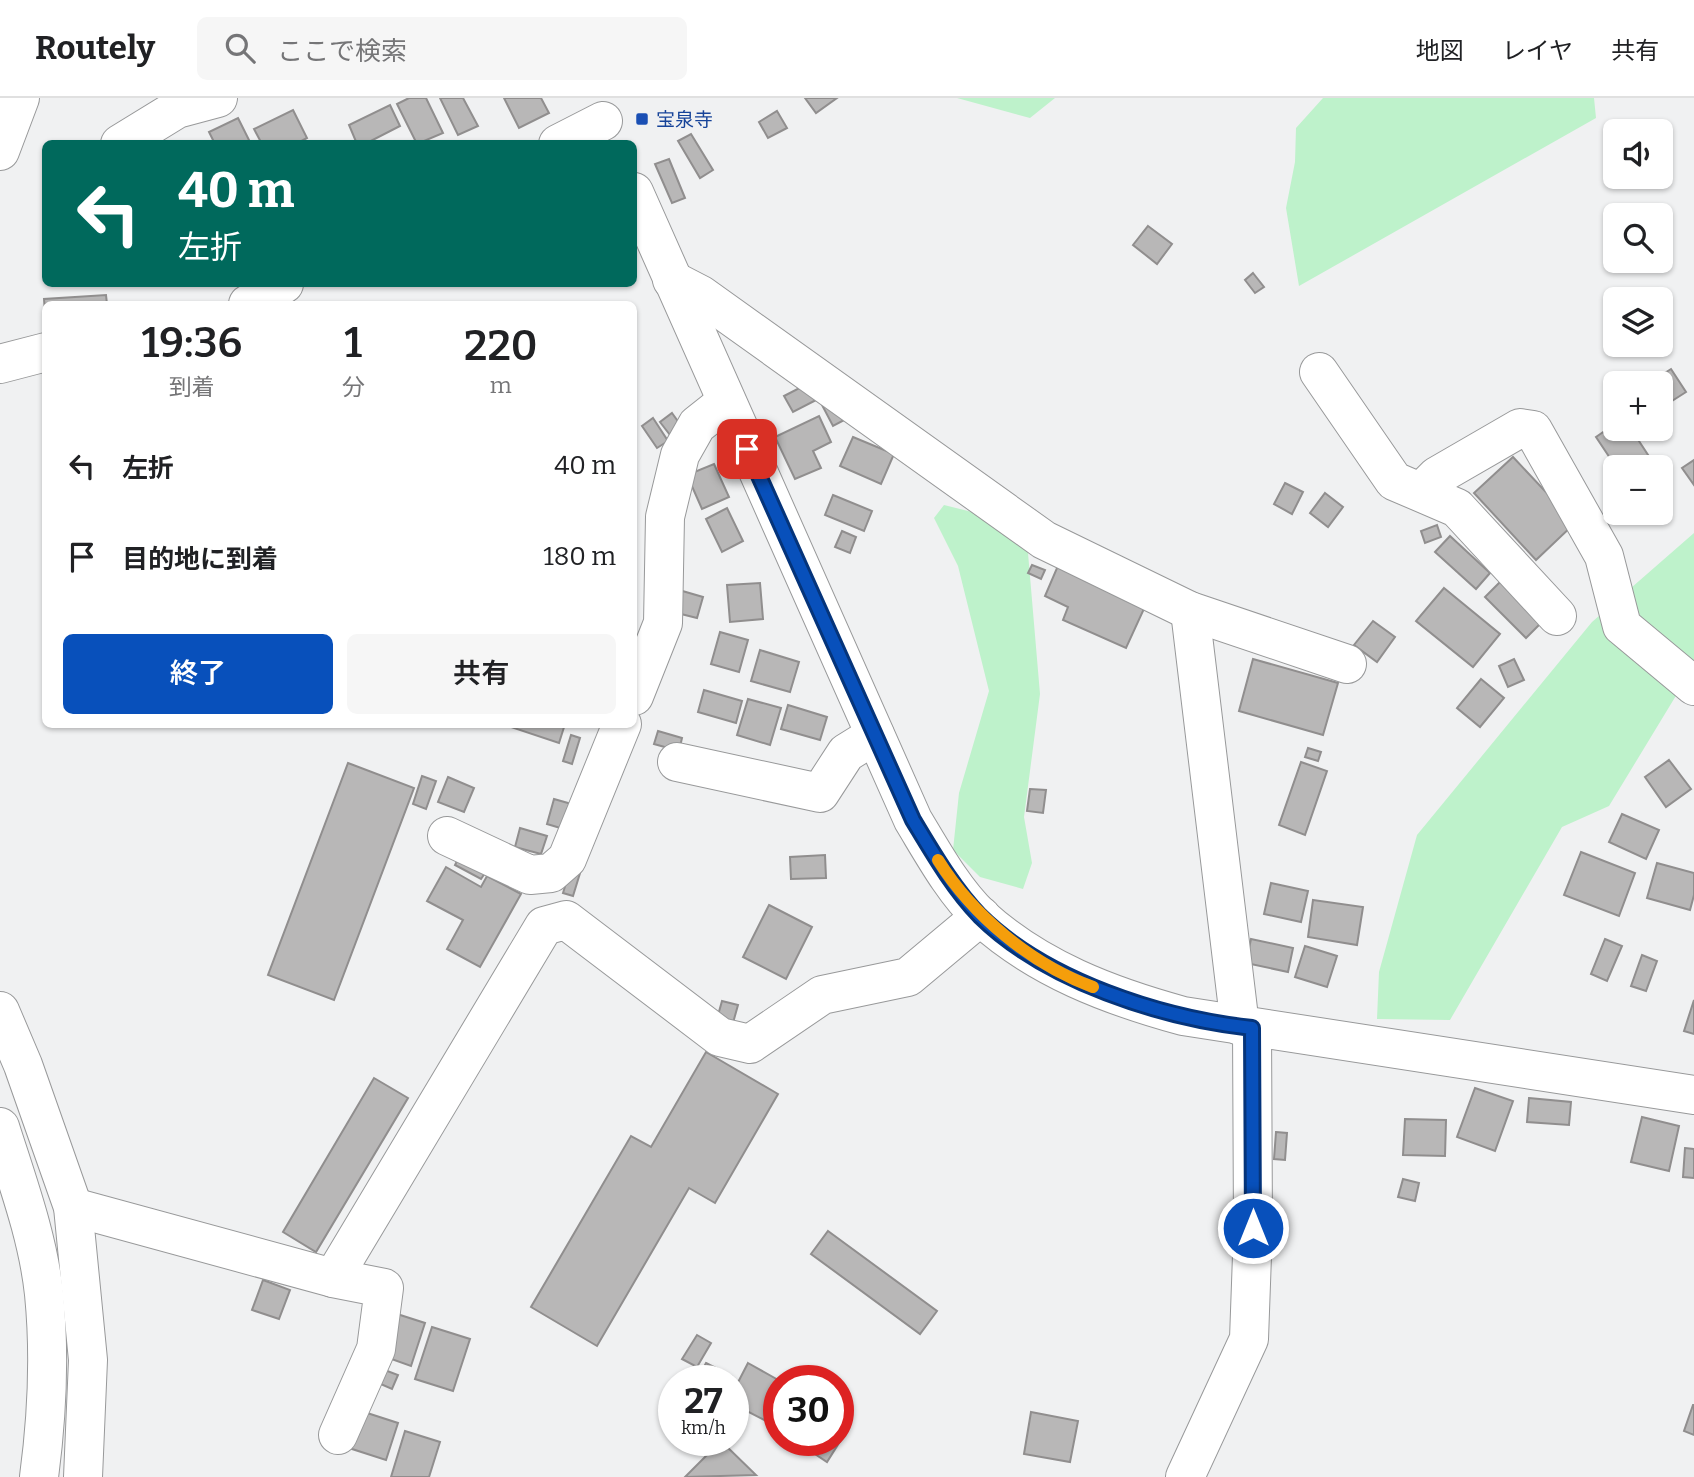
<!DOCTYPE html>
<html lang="ja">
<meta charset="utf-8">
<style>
body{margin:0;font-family:Bitter,"Noto Sans JP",serif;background:#f6f6f6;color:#202124;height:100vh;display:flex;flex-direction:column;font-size:26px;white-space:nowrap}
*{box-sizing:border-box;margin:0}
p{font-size:23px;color:#757577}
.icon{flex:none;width:38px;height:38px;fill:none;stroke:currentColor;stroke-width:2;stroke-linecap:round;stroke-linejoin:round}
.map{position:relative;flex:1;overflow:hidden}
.drawer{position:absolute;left:42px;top:203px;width:595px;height:427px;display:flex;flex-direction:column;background:#fff;border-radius:10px;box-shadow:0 2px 5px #0004}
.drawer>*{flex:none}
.guide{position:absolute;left:42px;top:42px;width:595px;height:147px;border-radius:10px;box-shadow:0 2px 5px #0004;background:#00695c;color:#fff;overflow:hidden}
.fabs{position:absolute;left:1603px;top:21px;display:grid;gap:14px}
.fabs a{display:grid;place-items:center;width:70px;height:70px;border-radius:10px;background:#fff;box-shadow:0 2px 5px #0004;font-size:35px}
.speed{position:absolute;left:658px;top:1267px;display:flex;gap:14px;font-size:35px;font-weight:700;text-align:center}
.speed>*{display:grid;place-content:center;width:91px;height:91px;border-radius:50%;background:#fff;box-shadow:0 2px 5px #0004;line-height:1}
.speed small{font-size:18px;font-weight:400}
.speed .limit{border:10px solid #d22;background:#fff;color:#111}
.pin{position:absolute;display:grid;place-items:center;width:60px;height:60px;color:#fff;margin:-30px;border-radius:14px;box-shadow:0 4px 10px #0006}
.me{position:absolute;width:77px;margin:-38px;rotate:0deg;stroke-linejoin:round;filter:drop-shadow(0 0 5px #0008)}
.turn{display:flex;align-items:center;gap:24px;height:147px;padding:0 21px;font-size:32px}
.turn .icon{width:91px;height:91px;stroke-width:2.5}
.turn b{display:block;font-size:49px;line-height:60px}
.eta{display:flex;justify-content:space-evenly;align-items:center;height:119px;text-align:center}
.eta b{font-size:42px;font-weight:600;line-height:49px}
.primary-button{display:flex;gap:14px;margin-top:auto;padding:14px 21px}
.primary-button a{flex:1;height:80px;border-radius:10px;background:#0850bb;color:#fff;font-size:28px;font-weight:600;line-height:80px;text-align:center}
.primary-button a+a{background:#f6f6f6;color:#202124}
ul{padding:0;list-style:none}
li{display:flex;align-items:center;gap:21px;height:91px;padding:0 21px}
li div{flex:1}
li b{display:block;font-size:26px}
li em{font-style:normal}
header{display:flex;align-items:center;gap:42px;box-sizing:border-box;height:98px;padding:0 35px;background:#fff;border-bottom:2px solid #e0e0e0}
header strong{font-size:33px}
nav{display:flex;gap:38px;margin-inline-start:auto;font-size:24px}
.search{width:490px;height:63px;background:#f6f6f6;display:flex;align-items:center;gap:18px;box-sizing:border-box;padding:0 24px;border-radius:10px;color:#757577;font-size:26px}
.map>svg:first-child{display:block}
</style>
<header>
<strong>Routely</strong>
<div class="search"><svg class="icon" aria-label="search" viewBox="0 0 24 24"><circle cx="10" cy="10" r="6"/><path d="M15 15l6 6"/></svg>ここで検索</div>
<nav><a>地図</a><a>レイヤ</a><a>共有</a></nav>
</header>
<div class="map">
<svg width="1694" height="1379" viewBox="0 0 1694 1379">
<rect width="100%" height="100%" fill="#f0f1f2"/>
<g fill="#bef2cb">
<path d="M957 0H1055L1030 20Z"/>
<path d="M1323 0H1594L1596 20 1299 188 1286 110 1295 64 1296 30Z"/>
<path d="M944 407 980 416 1018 435 1028 455 1040 596 1024 719 1032 765 1023 791 980 779 953 752 959 695 989 593 958 468 934 420Z"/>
<path d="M1694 435V568L1609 708 1562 729 1450 922 1377 921 1379 874 1417 737 1592 524Z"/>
</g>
<g fill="#b8b7b7" stroke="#908e8e" stroke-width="2">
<path d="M409 0H426L443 35 417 46 397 6Z"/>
<path d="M440 0H463L478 28 458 37Z"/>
<path d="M504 0H541L549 15 519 30Z"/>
<path d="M805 0H837L816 15Z"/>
<path d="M390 7 400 28 365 46H357L349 27Z"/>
<path d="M293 12 307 40 296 46H262L254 31Z"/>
<path d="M777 13 787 30 768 40 759 24Z"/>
<path d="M238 20 251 46H215L209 34Z"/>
<path d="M691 36 713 72 700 80 678 43Z"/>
<path d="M669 61 685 100 672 105 655 66Z"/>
<path d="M1148 128 1172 146 1157 166 1133 147Z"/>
<path d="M1253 175 1264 189 1255 195 1245 182Z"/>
<path d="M106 197 107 206H46V229L44 201Z"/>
<path d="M1671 271 1686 294 1661 310V285H1649Z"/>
<path d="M811 284 820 300 793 314 784 298Z"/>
<path d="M837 300 848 320 833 328 822 307Z"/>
<path d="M672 315 682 329 670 337 660 324Z"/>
<path d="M819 318 831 344 813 353 821 370 795 381 775 339Z"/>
<path d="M653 320 668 343 657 350 642 328Z"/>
<path d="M1615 326V331H1631L1656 369H1616L1596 339Z"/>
<path d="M853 339 894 356 881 386 840 368Z"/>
<path d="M1513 359 1575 425 1536 462 1474 395Z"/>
<path d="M1694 362V387L1682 370Z"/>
<path d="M714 366 729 399 702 411 687 377Z"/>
<path d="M1285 385 1303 394 1292 416 1274 406Z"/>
<path d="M1325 395 1343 409 1328 429 1310 415Z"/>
<path d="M833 397 872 413 864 433 825 417Z"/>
<path d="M727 410 743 443 722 454 706 421Z"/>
<path d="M1437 427 1441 439 1425 445 1421 433Z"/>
<path d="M842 433 856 439 850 455 835 449Z"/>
<path d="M1450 438 1490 475 1476 491 1435 454Z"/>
<path d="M1060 463 1148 502 1126 550 1063 522 1068 509 1045 498Z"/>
<path d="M1032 467 1045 472 1041 481 1028 475Z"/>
<path d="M1503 481 1543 523 1526 540 1485 499Z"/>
<path d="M760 485 763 521 730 524 727 487Z"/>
<path d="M1444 490 1500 536 1473 569 1416 523Z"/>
<path d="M679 492 703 499 697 520 673 514Z"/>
<path d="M1373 523 1395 539 1377 564 1354 547Z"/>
<path d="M720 534 748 542 739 574 711 566Z"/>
<path d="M760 552 799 564 790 594 751 583Z"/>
<path d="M1253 561 1338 585 1323 637 1239 613Z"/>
<path d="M1514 561 1524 582 1508 589 1499 568Z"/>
<path d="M1481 581 1504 600 1480 629 1457 610Z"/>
<path d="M704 592 742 603 736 625 698 614Z"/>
<path d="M748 601 781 610 770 647 737 637Z"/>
<path d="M788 607 827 619 820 642 781 631Z"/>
<path d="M502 626H565L559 645Z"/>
<path d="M658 633 682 640 679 653 654 646Z"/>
<path d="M571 637 580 640 572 666 563 663Z"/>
<path d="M1308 650 1321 654 1318 663 1305 659Z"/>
<path d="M1669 662 1691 691 1666 709 1645 679Z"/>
<path d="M1301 664 1327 673 1305 737 1279 727Z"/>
<path d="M348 665 414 690 334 902 268 877Z"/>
<path d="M422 678 436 683 426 711 413 706Z"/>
<path d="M448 679 474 690 464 714 438 704Z"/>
<path d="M1030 691 1046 692 1043 715 1027 713Z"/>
<path d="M554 701 575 707 567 732 547 726Z"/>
<path d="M1622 716 1659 732 1646 761 1609 744Z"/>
<path d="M520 730 547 738 541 756 515 749Z"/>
<path d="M1581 754 1635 775 1619 818 1564 797Z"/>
<path d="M460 757 487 772 481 781 455 767Z"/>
<path d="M825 757 826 780 791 781 790 759Z"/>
<path d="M1657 765 1694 775V797L1690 812 1647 800Z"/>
<path d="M446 769 481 789 487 778 521 796 480 869 447 851 463 822 427 803Z"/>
<path d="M571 769 581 772 573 798 563 795Z"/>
<path d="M1271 785 1308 793 1301 824 1264 816Z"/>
<path d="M1313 802 1363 809 1357 847 1308 839Z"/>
<path d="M769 807 812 829 786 881 743 859Z"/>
<path d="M1251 841 1293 850 1288 874 1246 865Z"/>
<path d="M1605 841 1622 848 1607 883 1591 876Z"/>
<path d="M1305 848 1337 858 1327 889 1295 879Z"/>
<path d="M1642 857 1657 863 1646 893 1631 888Z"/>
<path d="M1694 902V936L1684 933Z"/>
<path d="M722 903 738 907 731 932 715 928Z"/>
<path d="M706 954 778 996 715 1105 689 1090 597 1248 531 1209 631 1038 651 1049Z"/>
<path d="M374 980 408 1000 316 1154 283 1134Z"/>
<path d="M1475 990 1513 1003 1495 1053 1457 1039Z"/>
<path d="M1529 1000 1571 1004 1569 1027 1527 1024Z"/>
<path d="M1642 1019 1679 1028 1669 1073 1631 1064Z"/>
<path d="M1405 1021 1446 1022 1445 1058 1403 1057Z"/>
<path d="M1276 1034 1287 1035 1285 1062 1274 1061Z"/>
<path d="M1685 1050 1694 1051V1080L1683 1079Z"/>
<path d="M1403 1081 1419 1085 1415 1103 1398 1099Z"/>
<path d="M828 1133 937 1213 920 1236 811 1156Z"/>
<path d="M263 1182 290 1192 279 1221 252 1212Z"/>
<path d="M394 1215 425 1225 411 1268 380 1257Z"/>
<path d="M432 1229 470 1241 453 1293 415 1281Z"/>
<path d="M697 1237 711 1245 697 1269 682 1261Z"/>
<path d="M706 1265 731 1278 728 1283H696Z"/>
<path d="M748 1265 780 1283 779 1322 776 1328 733 1306V1294Z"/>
<path d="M382 1271 398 1277 392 1291 376 1284Z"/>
<path d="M1693 1307H1694V1337L1684 1333Z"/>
<path d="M361 1313 398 1325 386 1362 349 1350Z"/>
<path d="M1031 1314 1078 1323 1070 1364 1024 1356Z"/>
<path d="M838 1322 849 1329 827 1364 800 1346 803 1342H838Z"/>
<path d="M405 1333 440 1344 429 1379H391Z"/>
<path d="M721 1343 756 1377 685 1379Z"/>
</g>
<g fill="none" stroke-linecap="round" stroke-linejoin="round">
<g stroke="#98999a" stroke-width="40">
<g id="minor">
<path d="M120 46 177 11 218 0"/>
<path d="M558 46 603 23"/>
<path d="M0 53 20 0"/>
<path d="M634 94 913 722C933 755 953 792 981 819 1038 871 1110 898 1183 918L1694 997"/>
<path d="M672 182 701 197 1044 442 1190 513 1347 566"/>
<path d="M248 206 284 186"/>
<path d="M0 266 46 254"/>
<path d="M1319 274 1394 383 1457 410 1557 518"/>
<path d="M1421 394 1437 378 1520 330 1533 332 1604 458 1622 528 1694 588"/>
<path d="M1190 513 1240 928"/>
<path d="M634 598 663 525 665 419 680 357 697 327 726 304"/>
<path d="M677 664 820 695 846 655 875 637"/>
<path d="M447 738 530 777 551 775 567 761 622 626"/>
<path d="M0 913 23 967 73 1109 88 1262 83 1379"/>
<path d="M0 1029C17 1083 38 1139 44 1196 50 1257 47 1319 39 1379"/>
<path d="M73 1109 333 1180 384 1190 376 1251 338 1337"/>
<path d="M333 1180 544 828 566 822 720 939 750 946 822 897 908 879 981 818"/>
<path d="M1185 1379 1249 1241 1253 1130 1252 930"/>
</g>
</g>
<use href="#minor" stroke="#fff" stroke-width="38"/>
</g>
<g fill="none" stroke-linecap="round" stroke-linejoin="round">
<g stroke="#05347a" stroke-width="18">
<path id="route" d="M747 351 913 722C933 755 953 790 980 818 1046 883 1161 920 1252 930L1253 1130"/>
</g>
<use href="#route" stroke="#0850bb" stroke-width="12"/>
<path stroke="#f59e0b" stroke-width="12" d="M938 762C973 818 1031 866 1093 889"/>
</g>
<rect fill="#1a4fb4" stroke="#f0f1f2" stroke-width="2.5" x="635" y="14" width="14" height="14" rx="3.5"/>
<g text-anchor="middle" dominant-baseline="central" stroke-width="6" stroke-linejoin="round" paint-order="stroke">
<g font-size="19" fill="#164399" stroke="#f0f1f2" text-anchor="start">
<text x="656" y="21">宝泉寺</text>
</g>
</g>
</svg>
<div class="fabs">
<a><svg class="icon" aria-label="sound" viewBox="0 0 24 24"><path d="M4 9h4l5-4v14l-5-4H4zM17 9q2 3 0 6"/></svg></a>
<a><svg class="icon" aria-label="search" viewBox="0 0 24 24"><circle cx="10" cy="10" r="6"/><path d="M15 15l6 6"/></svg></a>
<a><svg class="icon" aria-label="layers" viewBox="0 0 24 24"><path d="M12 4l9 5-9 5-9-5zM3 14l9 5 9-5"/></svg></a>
<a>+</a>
<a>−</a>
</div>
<div class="speed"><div>27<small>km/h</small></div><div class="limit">30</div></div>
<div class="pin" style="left:747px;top:351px;background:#d93025"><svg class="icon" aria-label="arrive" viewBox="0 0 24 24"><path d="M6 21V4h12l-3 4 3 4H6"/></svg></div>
<svg class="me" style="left:1253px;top:1130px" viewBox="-20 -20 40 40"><circle r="17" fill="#0850bb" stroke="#fff" stroke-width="3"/><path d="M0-11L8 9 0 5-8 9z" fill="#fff"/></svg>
<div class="guide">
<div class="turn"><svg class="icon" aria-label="left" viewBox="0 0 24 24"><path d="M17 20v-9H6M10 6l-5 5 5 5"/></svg><div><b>40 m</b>左折</div></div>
</div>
<section class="drawer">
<div class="eta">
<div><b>19:36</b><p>到着</p></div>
<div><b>1</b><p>分</p></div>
<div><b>220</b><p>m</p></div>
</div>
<ul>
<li><svg class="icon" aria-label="left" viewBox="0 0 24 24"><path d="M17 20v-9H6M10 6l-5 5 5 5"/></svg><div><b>左折</b></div><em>40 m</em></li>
<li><svg class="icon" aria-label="arrive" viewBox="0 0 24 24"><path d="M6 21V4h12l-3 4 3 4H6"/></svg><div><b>目的地に到着</b></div><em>180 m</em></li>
</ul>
<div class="primary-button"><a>終了</a><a>共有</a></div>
</section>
</div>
